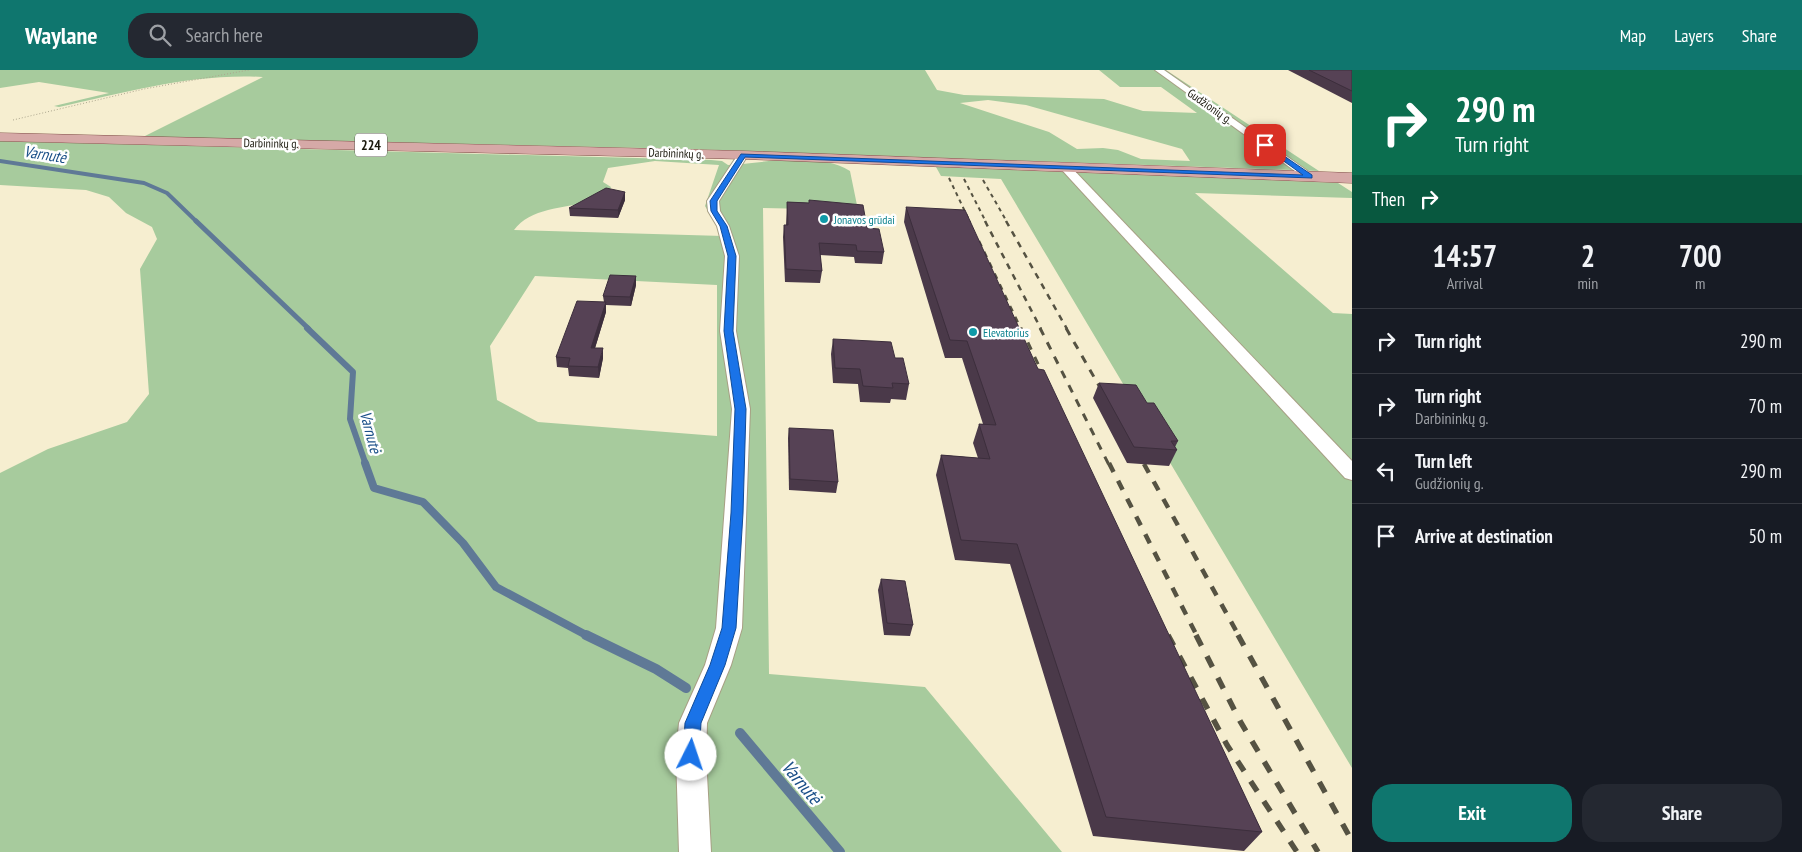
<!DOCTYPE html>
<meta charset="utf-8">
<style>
body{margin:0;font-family:"PT Sans Narrow",sans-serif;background:#242831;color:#f1f3f6;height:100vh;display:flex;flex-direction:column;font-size:19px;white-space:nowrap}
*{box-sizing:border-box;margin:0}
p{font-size:16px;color:#9ea1a6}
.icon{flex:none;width:28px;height:28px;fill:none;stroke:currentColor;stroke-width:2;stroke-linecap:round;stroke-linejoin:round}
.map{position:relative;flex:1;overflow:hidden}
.details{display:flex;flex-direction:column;background:#171b24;width:450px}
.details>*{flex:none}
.banner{background:#0b6e4f;color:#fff;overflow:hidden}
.pin{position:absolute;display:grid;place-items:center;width:42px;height:42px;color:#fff;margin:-21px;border-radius:10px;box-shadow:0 2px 8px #0006}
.me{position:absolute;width:55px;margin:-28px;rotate:4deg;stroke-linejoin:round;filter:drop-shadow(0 0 4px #0008)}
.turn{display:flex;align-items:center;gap:18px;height:105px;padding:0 20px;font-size:22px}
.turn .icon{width:65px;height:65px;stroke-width:2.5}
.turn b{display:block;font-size:35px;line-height:42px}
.then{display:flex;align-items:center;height:48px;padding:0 20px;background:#0003;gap:10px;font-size:19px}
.eta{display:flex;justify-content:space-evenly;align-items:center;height:85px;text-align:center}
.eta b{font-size:30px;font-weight:600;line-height:35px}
.cta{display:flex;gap:10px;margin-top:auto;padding:10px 20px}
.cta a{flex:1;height:58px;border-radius:20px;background:#0f766e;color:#fff;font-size:20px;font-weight:600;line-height:58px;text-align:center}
.cta a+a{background:#242831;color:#f1f3f6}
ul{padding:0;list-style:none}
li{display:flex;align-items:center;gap:15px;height:65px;padding:0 20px;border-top:1px solid #363941}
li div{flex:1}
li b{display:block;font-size:19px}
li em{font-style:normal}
header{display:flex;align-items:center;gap:30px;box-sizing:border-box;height:70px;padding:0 25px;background:#0f766e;color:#fff}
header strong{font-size:24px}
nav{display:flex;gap:28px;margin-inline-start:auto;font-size:18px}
.search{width:350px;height:45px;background:#242831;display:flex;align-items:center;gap:12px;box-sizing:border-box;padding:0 18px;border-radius:20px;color:#9ea1a6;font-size:19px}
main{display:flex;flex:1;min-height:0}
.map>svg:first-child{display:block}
</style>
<header>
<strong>Waylane</strong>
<div class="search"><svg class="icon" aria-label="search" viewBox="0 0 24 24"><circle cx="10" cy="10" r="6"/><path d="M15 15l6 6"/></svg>Search here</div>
<nav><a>Map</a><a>Layers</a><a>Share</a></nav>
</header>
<main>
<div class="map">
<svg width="1352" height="782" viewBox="0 0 1352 782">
<rect width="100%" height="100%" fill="#f6eed0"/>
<g fill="#a7cb9d" fill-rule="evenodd">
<path d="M0 0H925L937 20 964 25 1104 29 1143 41 1197 43 1161 17H1120L1099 0H1166L1319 101 689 79 143 67 263 7C194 3 126 22 59 37L54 36 109 23 39 12 0 18ZM988 30 1026 35 1182 79 1190 91 1141 89 1118 80 1103 78 1077 79 1049 62 960 33Z"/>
<path d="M0 71 711 90 722 91 728 95C763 93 819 81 850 101L858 140 763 138 769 604 925 617 1062 782H0V403L48 379 127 352 149 324 140 199 157 169 152 157 126 143 109 127 86 120 0 115ZM655 91 719 95 705 136 723 166 514 160C530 138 564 138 589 132 596 130 603 125 609 121L611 117 603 112 608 98ZM535 206 717 215V366L538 352 497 330 490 276Z"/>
<path d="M936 97 1338 113 1352 122V128L1195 123 1333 243 1352 244V698L1001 109 941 106Z"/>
</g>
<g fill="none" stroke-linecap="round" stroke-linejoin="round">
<path stroke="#5f7996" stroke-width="4" d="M0 91 144 113 167 123 197 152"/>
<path stroke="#5f7996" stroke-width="5" d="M196 151 309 259"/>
<path stroke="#5f7996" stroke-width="6" d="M307 258 353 302 350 349 366 395"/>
<path stroke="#5f7996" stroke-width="8" d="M365 393 374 418 423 432 463 473 496 517 588 566"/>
<g stroke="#5f7996" stroke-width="10">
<path d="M586 565 656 599 686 618"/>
<path d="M740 663 840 782"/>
</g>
<g stroke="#a79f84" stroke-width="2">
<g id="street">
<path d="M1155 0H1164L1316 107 1310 110 1306 109Z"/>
<path d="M743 82 748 85 719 131 720 141 729 156 739 186 736 261 750 339 742 558 731 595 707 653 706 685 711 782H679L676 685 679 653 705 595 716 558 732 339 720 261 725 186 717 156 708 141 707 131 739 83Z"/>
<path d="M1065 94 1069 95 1352 391V410L1345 408 1061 99V95Z"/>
</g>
</g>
<g stroke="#82514a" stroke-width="1">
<path id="primary" d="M0 63 743 81 1352 103V113L743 89 0 71Z"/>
</g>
<path stroke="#aca68e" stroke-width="1" stroke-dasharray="1 2" stroke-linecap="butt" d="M13 50 144 19 249 0"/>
<use href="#street" fill="#fff" fill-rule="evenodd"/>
<use href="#primary" fill="#d6a9a7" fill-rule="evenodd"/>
<g stroke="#555242" stroke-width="2" stroke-dasharray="4 4" stroke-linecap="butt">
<path d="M949 108 970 152"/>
<path d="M964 109 986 152"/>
<path d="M983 110 1007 152"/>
</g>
<g stroke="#555242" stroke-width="2.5" stroke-dasharray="6 6" stroke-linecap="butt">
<path d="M969 151 970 153"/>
<path d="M985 151 1041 259"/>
<path d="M1006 151 1067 259"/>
<path d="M979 171 1021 259"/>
</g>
<g stroke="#555242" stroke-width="3" stroke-dasharray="8 8" stroke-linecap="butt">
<path d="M1021 258 1047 313"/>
<path d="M1040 258 1109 395"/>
<path d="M1066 258 1106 328"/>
</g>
<g stroke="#555242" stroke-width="4.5" stroke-dasharray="10 10" stroke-linecap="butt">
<path d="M1109 393 1197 566"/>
<path d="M1144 394 1239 566"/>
</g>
<g stroke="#555242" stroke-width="5.5" stroke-dasharray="12 12" stroke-linecap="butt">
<path d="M1168 565 1227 675 1297 782"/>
<path d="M1196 565 1240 651 1318 782"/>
<path d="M1238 565 1352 771"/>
</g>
</g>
<g fill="#4a3949">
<path d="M1288 0H1352V33Z"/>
<path d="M625 122V130L618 148 570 146 569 138Z"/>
<path d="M809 130 867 158 884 182 882 194 855 193 854 187 820 185 822 201 820 213 785 212 783 167 784 155H786L787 132 809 133Z"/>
<path d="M906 137 1038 299 1262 762 1244 781 1093 766 1010 494 955 490 936 405 941 385 978 388 973 373 979 354H983L962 288H945L904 152Z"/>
<path d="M636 206V215L631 236 606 235V242L595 278 603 288 599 308 569 306 568 298 557 297 556 287 604 232 603 226Z"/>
<path d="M833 269 895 288 909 314 906 330 891 329 890 333 860 332 858 314 833 313 831 284Z"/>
<path d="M1099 313 1147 333 1178 371 1175 377 1177 380 1169 396 1127 393 1093 328Z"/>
<path d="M789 358 838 412 836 423 789 420 788 368Z"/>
<path d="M881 509 913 555 910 566 884 565 878 520Z"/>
</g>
<g fill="#3c2e3c">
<path d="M625 122V130L618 148V140Z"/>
<path d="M636 206V215L631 236 630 227Z"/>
<path d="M606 232V242L592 288 591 278Z"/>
<path d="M603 278V288L599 308 598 297Z"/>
</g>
<g fill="#564255" stroke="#3c2e3c">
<path d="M1309 0H1352V21Z"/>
<path d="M606 118 625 122 618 140 569 138Z"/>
<path d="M809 130 863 135 867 158 879 159 884 182 857 181 856 175 819 173 822 201 786 199 784 155H788L787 132 809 133Z"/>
<path d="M906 137 965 140 1038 299 1044 300 1262 762 1106 747 1017 474 961 470 941 385 990 389 979 354 996 355 967 271 950 270Z"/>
<path d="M610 205 636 206 630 227 603 226Z"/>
<path d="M577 231 606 232 591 278H603L598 297 568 296 570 288 556 287Z"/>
<path d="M833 269 891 272 895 288H903L909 314 892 313 893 318 863 316 860 299 835 298Z"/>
<path d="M1099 313 1136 315 1147 333H1154L1178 371H1171L1177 380 1134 377Z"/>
<path d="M789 358 833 360 838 412 790 409Z"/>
<path d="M881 509 905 511 913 555 887 553Z"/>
</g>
<path fill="#1a73e8" stroke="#114b97" d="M1265 73 1312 105V108L745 87 717 131V141L727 156 736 186 733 261 746 339 743 443 736 558 725 595 701 653 699 685 697 690 691 692 685 690 683 685 685 653 710 595 722 558 731 443 735 339 724 261 728 186 720 156 711 141 710 131 741 84 1303 105 1263 76Z"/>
<g fill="#0f9aa8" stroke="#fff" stroke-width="2">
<circle cx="824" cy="149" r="5"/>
<circle cx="973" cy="262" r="5"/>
</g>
<g text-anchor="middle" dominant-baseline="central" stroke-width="5" stroke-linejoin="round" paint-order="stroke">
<g font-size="12" fill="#19170c" stroke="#fff">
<text transform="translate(1210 36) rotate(35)">Gudžionių g.</text>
<text transform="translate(271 73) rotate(1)">Darbininkų g.</text>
<text transform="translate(676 83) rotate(2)">Darbininkų g.</text>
</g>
<g font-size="12" fill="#0d838f" stroke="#fff" text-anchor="start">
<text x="834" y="149">Jonavos grūdai</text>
<text x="983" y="262">Elevatorius</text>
</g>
<rect fill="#fff" stroke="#5e5d55" stroke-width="1" x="355" y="63.5" width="32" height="23" rx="4"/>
<g font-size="14" font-weight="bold" fill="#19170c">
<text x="371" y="75">224</text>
</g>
<g font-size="16" font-style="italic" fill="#1a4f88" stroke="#fff">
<text transform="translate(45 84) rotate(9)">Varnutė</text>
<text transform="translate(371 362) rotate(75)">Varnutė</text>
</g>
<g font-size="19" font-style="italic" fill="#1a4f88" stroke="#fff">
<text transform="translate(802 712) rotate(50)">Varnutė</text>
</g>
</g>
</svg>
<div class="pin" style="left:1265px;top:75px;background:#d93025"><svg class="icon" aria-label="arrive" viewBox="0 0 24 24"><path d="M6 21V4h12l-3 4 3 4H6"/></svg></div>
<svg class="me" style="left:691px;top:685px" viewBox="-20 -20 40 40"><circle r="19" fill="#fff"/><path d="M0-13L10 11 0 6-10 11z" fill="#1a73e8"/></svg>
</div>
<section class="details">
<div class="banner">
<div class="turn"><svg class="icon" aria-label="right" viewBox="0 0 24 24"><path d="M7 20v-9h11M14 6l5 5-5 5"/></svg><div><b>290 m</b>Turn right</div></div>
<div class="then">Then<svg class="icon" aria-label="right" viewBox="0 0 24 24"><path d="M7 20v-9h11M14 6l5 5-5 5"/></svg></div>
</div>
<div class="eta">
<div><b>14:57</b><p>Arrival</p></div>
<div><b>2</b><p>min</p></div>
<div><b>700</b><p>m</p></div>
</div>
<ul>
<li><svg class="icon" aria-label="right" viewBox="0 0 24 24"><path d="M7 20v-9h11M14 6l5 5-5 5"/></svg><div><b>Turn right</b></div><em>290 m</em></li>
<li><svg class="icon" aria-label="right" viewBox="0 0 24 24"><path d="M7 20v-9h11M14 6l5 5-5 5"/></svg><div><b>Turn right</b><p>Darbininkų g.</p></div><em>70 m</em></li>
<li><svg class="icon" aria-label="left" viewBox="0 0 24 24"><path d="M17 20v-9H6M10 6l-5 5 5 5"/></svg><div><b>Turn left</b><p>Gudžionių g.</p></div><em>290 m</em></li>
<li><svg class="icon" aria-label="arrive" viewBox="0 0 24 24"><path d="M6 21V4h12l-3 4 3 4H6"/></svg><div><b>Arrive at destination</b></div><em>50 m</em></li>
</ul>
<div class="cta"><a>Exit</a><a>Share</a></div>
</section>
</main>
